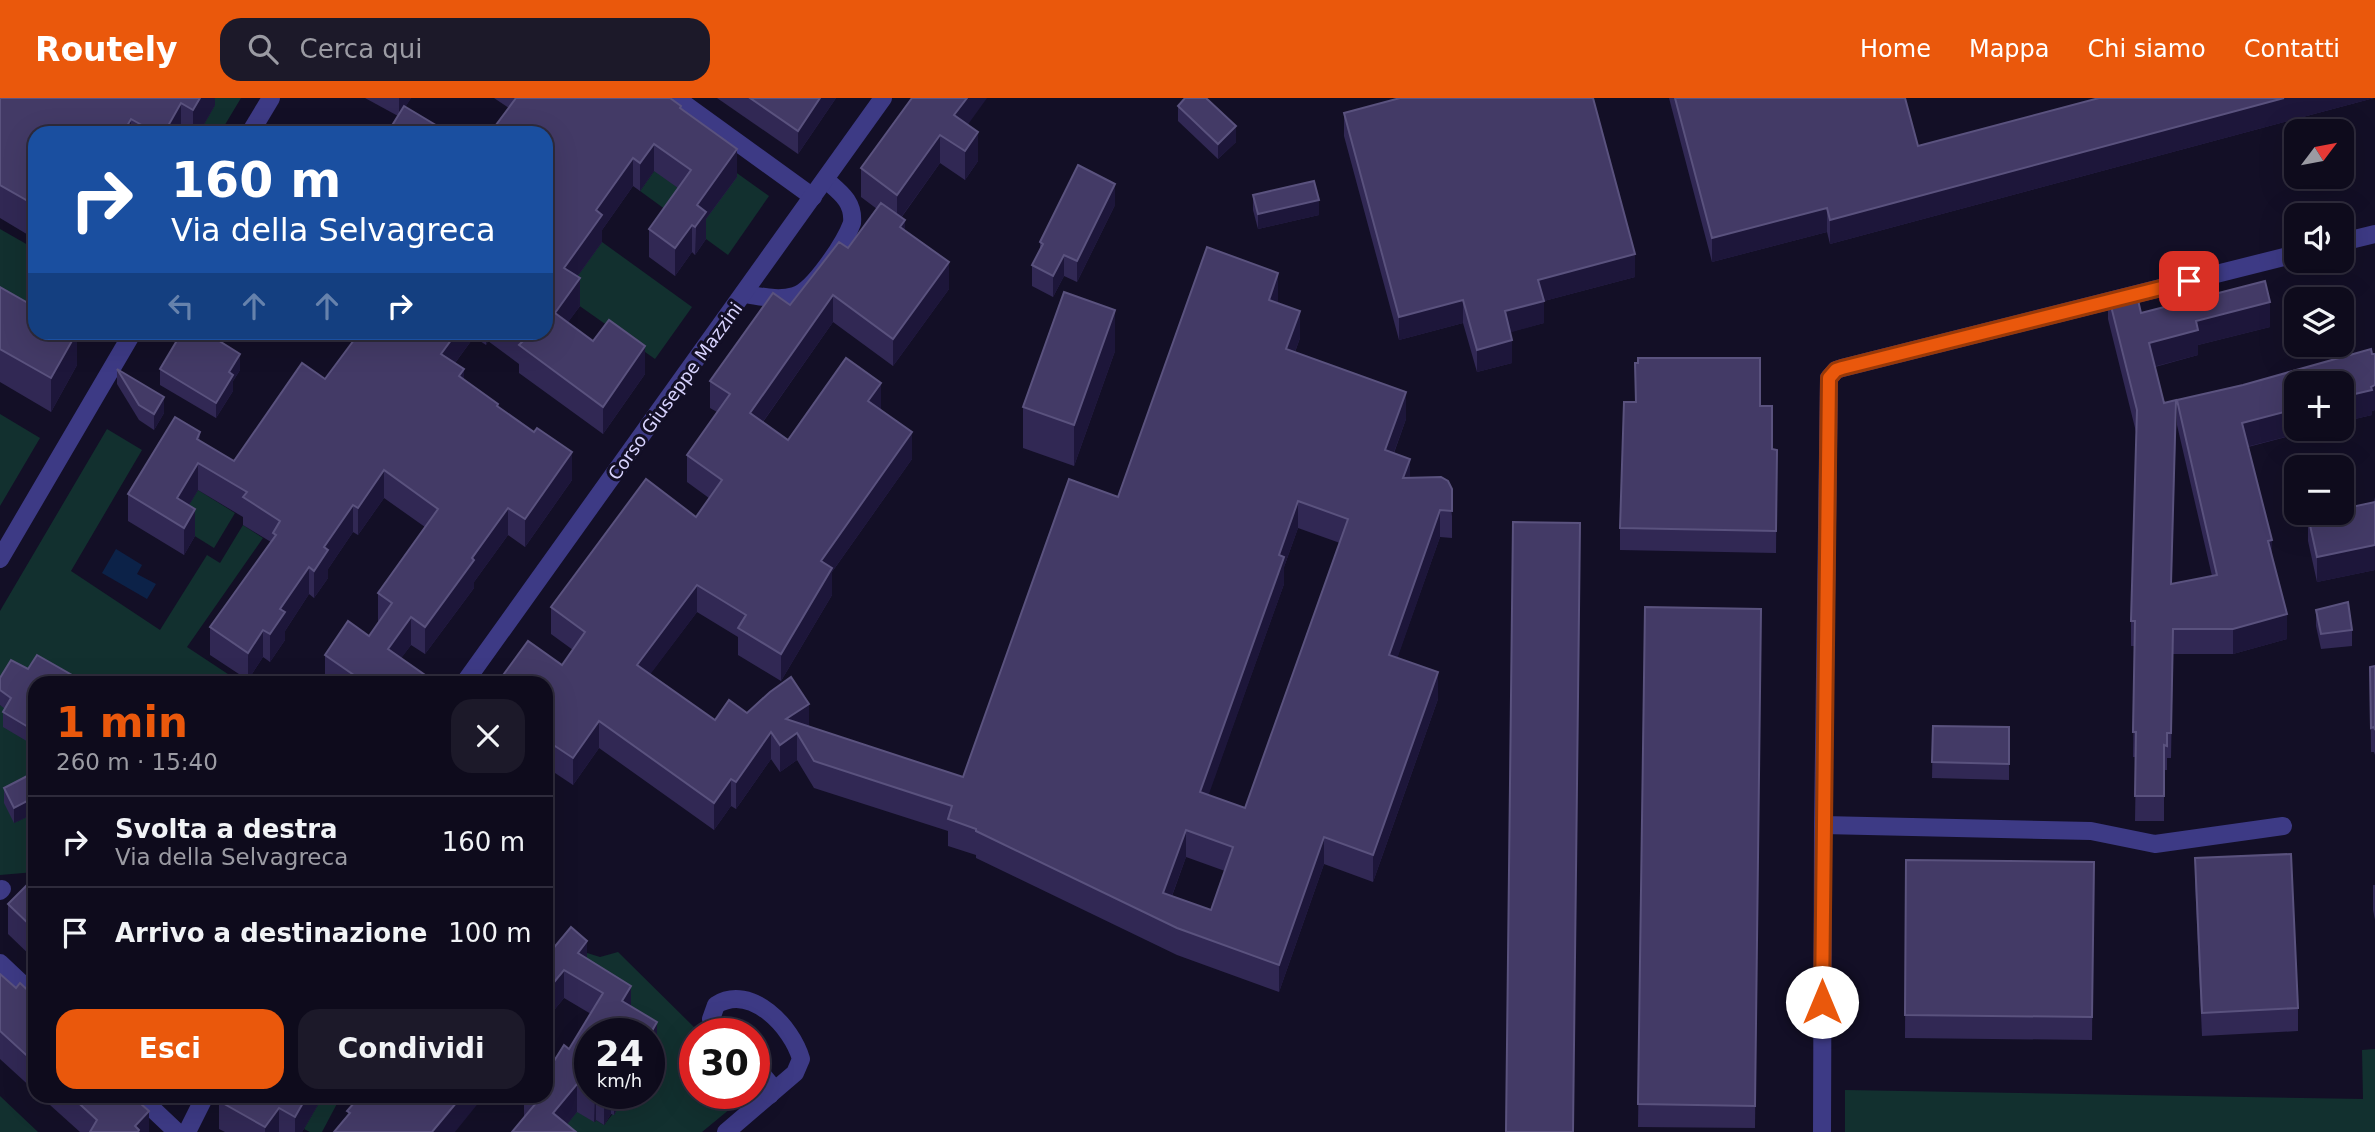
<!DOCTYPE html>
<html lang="it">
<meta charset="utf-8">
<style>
body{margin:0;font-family:"DejaVu Sans",sans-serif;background:#1c1929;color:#f1f3f6;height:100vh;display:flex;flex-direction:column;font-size:26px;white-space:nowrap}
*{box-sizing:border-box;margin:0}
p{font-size:23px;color:#9b9ba3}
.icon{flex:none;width:38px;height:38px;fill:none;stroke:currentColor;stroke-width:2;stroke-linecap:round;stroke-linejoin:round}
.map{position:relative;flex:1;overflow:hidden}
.sheet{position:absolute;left:28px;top:578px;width:525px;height:427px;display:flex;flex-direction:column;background:#0e0b1c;border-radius:21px;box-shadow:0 7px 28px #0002,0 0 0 2px #2e2b3b}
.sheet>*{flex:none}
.banner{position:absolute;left:28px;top:28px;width:525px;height:214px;border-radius:21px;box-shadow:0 7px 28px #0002,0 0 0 2px #2e2b3b;background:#1a4fa0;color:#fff;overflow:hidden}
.needle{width:46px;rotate:58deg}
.tools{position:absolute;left:2284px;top:21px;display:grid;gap:14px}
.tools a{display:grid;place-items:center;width:70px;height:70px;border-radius:14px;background:#0e0b1c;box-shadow:0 7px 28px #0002,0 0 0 2px #2e2b3b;font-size:35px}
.speed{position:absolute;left:574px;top:920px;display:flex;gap:14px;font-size:35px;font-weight:700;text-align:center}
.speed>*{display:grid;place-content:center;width:91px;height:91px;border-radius:50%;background:#0e0b1c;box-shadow:0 7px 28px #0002,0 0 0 2px #2e2b3b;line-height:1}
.speed small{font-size:18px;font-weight:400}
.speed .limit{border:10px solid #d22;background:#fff;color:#111}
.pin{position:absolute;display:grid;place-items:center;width:60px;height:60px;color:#fff;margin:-30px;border-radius:14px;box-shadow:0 4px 10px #0006}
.me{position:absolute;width:77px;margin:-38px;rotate:0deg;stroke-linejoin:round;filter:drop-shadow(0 0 5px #0008)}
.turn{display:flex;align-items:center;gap:24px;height:147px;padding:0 28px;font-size:32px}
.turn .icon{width:91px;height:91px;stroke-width:2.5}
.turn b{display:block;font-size:49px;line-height:60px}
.lanes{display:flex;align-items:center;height:66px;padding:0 28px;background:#0003;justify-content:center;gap:35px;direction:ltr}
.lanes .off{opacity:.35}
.round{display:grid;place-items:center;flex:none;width:74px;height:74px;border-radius:21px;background:#1c1929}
.headline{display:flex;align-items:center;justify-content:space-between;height:119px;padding:0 28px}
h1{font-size:42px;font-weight:800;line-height:52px;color:#ea580c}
.cta{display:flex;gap:14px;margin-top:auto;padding:14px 28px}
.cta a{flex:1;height:80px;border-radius:21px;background:#ea580c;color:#fff;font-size:28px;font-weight:800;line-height:80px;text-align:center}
.cta a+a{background:#1c1929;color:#f1f3f6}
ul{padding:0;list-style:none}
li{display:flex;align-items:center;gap:21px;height:91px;padding:0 28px;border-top:2px solid #2e2b3b}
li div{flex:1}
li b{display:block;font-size:26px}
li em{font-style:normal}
header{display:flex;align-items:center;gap:42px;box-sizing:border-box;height:98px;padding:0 35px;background:#ea580c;color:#fff}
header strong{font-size:33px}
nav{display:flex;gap:38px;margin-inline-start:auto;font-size:24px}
.search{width:490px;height:63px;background:#1c1929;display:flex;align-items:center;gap:18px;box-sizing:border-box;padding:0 24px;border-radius:21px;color:#9b9ba3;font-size:26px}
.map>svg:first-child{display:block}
</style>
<header>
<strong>Routely</strong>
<div class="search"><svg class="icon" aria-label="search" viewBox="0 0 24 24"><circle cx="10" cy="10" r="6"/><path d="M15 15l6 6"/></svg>Cerca qui</div>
<nav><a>Home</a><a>Mappa</a><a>Chi siamo</a><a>Contatti</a></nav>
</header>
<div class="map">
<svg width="2375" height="1034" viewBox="0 0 2375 1034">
<rect width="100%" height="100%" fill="#130f26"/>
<g fill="#12302f">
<path d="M203 0H241L220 35H199L215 7Z"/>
<path d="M681 35 769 98 728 157 640 93Z"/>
<path d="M0 131 35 151V233L0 212Z"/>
<path d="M602 144 692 209 655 261 564 197Z"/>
<path d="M0 316 40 340 0 408Z"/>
<path d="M107 331 142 352 71 473 160 532 207 457 220 465 243 427 263 440 187 549 240 584H58L37 572 0 596V513Z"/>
<path d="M198 392 235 415 214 450 177 427Z"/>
<path d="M0 607 8 611 35 648V690L14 725 35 715V774L0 777Z"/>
<path d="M584 854 600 859 618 854 701 936H695V996H748L702 1034H561L550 998 595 1024 596 1022 604 1027 619 1008 615 996H649V936L571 857Z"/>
<path d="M2375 951V1034H1845V992L2363 1001 2362 952Z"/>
<path d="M0 998 38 1034H0Z"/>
<path d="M323 998H341L322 1034H310L304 1031Z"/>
</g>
<path fill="#0c2248" d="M116 451 142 467 137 476 156 486 147 501 102 475Z"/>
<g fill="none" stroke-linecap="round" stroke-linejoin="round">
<g stroke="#3d3a85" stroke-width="18">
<path d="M676 0 813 99"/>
<path d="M250 35 271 0"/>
<path d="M2342 144 2375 136"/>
<path d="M744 196C760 198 778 203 794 198 813 194 845 144 852 125 854 104 841 95 826 82"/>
<path d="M0 461 133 234"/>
<path d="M465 584 883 0"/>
<path d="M1823 727 2091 733 2155 746 2283 728"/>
<path d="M0 793 2 791"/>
<path d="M0 865 35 898"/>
<path d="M723 936 711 921 716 907C751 885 792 929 801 961L795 975 726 1034"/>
<path d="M754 967 770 986V997"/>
<path d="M139 998 177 1034"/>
<path d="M187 1034 205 998"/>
<path d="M1822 1034 1823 727 1829 280 1836 272 1842 270 2296 156"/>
</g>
</g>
<g fill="#312854" fill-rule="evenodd">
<path d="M0 0H215V7L199 35H35V141L0 120Z"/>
<path d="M365 0H411L405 9 449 35H388L398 18Z"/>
<path d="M494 0H670L681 11 737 79 706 121V141L695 157 692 154 675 178 649 159V131L678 90 654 73 640 93 633 88 602 132V144L577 179 580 208 568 224 593 243 645 276 603 336 519 275V266L488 243 486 247 474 239 455 265 464 282 498 309 572 382 525 449 508 437 474 484V490L425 556 411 547 401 560 425 584H325V557L369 538 379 524 378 523V495L425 429 384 400 358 437 353 434 328 471V480L314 500 309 496 285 533V542L270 564 263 559 248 582 210 557V529L271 444 243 427V419L198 392 189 407 195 438 184 457 128 423V396L200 343 234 363 325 281 352 245 337 234H546V35Z"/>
<path d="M717 0H836L798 56Z"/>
<path d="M912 0 968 27 978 63 965 82 940 65 901 120 905 132 949 191 893 268 833 224 763 324 788 342 881 312 912 361 832 474V497L781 583 738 557V539L697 514 650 576 715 622 747 615 809 629 963 679 1118 399 1278 202 1277 205 1300 240 1295 254 1406 321 1394 355 1410 380 1448 383 1452 418V440L1440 439 1397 560 1438 601 1373 784 1324 766 1279 894 1177 857 976 760V757L948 748V733L814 690 797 662 780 674 771 661 736 711 731 708 714 732 599 650 573 687 546 669V584L562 567 573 552 551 536V509L696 419 709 400 687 384V357L717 314 710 310V283L848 150 877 111 861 99V70ZM1298 430 1340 445 1245 710 1208 697 1284 486V469ZM1186 759 1225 773 1211 812 1172 798Z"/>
<path d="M1669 0H1905L1918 48 2099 0H2374L1830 146 1827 134 1712 164Z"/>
<path d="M1178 8 1236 44 1218 61 1178 23Z"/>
<path d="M1344 15 1635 179 1544 203V225L1510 234 1512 265 1477 274 1463 225 1399 242 1344 38Z"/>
<path d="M1253 97 1319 117 1258 131 1253 112Z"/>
<path d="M1115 107 1077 184 1064 178 1053 199 1032 188V167L1040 151V144Z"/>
<path d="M0 189 77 267 51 314 0 284Z"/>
<path d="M2108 196 2141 215 2270 229 2198 247V257L2155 269 2164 305 2176 327 2171 486 2212 478 2177 327V302L2375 256V312L2372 313V317L2342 324V285L2317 331 2248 349 2272 458 2287 541 2233 556H2173L2171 660H2167V672H2164V723H2135L2136 659H2133L2135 548H2131V523L2136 334 2108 221Z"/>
<path d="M1115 253 1074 368 1023 350V309Z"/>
<path d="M117 271 164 315 154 332 139 322 117 286Z"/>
<path d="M160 271 240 272 233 283V293L216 320 160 287Z"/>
<path d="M1760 308 1772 351 1777 352 1776 455 1620 452V430Z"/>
<path d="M2375 399V472L2317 484 2308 443V418L2374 404Z"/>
<path d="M1645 509 1761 511 1755 1030 1638 1029Z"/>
<path d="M2316 512 2352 532V548L2321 551 2316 528Z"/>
<path d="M2375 568V657L2374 654H2371L2370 569Z"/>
<path d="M28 571 77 584H35V648L3 629V614L5 611 0 607V580Z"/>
<path d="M1933 628 2009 629V682L1932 680Z"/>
<path d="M35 674V715L14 725 4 705V690Z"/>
<path d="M2195 760 2298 910V933L2202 938 2195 783Z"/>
<path d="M1906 762 2094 764 2092 942 1905 940Z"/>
<path d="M35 779V862L8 836V806Z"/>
<path d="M2373 787H2375V822L2373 812Z"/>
<path d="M571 829 587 843V861L631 888V908L657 924V952L649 966V936H590V996H626L614 1017 611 1016 604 1027 596 1022 594 1024 577 1014 567 1026 576 1034H512L524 1019V998H546V976L564 947 569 951 591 916 564 900 546 922V859Z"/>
<path d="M0 876 16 890 35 899V993L0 961Z"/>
<path d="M40 998H133L149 1034H80Z"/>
<path d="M222 998H323L302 1034H225L219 1031V1003Z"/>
</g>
<g fill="#1d163a">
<path d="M200 0H215V7L199 35H193V12Z"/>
<path d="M399 0H411L399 19Z"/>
<path d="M820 0H836L798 56V33Z"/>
<path d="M967 0H987L954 46V17Z"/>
<path d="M2284 0H2374L1830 146V122Z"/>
<path d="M181 5V35H164Z"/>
<path d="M131 21V35H123Z"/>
<path d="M1236 28V44L1218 61V46Z"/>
<path d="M978 34V63L965 82V53Z"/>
<path d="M940 37V65L897 125V97Z"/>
<path d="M654 46V73L640 93V65Z"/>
<path d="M737 51V79L706 121V141L695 157 697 107Z"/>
<path d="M633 60V88L602 132V144L564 197V170L596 112Z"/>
<path d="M1115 86V107L1077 184V163Z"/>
<path d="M1319 102V117L1258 131V116Z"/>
<path d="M1827 110V134L1712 164V140Z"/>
<path d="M905 122V149L900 129Z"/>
<path d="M692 127V154L675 178V150Z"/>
<path d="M1635 156V179L1544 203V225L1505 236V213L1538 182Z"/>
<path d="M1064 157V178L1053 199V178Z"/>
<path d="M949 164V191L893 268V241Z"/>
<path d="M1278 175V202L1269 229V202Z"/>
<path d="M580 180V208L555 242V215Z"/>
<path d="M833 197V224L750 342V315Z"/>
<path d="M1463 202V225L1399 242V219Z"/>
<path d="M2270 204V229L2198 247V257L2149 270V245L2196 223Z"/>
<path d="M1115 212V253L1074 368V327Z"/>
<path d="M1300 213V240L1286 278V251Z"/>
<path d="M77 234V267L51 314V280Z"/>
<path d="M457 234H474V239L441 284V256Z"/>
<path d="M486 234H488V243L486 247Z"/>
<path d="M1512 242V265L1477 274V252Z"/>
<path d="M645 248V276L603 336V309Z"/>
<path d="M240 256V272L233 283V293L216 320V305L229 274Z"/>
<path d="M464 271V299L459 278Z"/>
<path d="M881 285V312L868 303Z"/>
<path d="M2375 287V312L2372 313V317L2342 324V299Z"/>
<path d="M1406 294V321L1385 379V352Z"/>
<path d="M164 299V315L154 332V316Z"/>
<path d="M2176 302V327L2171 511V486Z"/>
<path d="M2296 311V331H2317L2242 350V325Z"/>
<path d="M200 334V362L198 366V392L177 427V400L197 341Z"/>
<path d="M912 334V361L832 474V497L781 583V556L821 463Z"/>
<path d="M572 354V382L525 449V421Z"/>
<path d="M1410 361V388L1403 380Z"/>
<path d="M384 372V400L358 437V410Z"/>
<path d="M1298 403V430L1284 469V486L1200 721V694L1279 457Z"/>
<path d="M353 407V434L328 471V480L314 500V473L324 449Z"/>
<path d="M508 410V437L474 484V490L425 556V529Z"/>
<path d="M195 411V438L184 457V430Z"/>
<path d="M1440 412V439L1389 584V557Z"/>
<path d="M2272 442V467L2268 443Z"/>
<path d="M2375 447V472L2317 484V459Z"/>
<path d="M309 469V496L285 533V542L270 564V536L280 511Z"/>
<path d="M697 487V514L637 594V567Z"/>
<path d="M2287 516V541L2233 556V531Z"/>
<path d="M411 519V547L388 578V551Z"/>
<path d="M263 532V559L248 582V555Z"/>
<path d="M1438 574V601L1373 784V757Z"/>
<path d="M425 577V584H419Z"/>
<path d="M809 606V633L797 635V662L780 674V647L786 621Z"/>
<path d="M599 623V650L573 687V660Z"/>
<path d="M771 634V661L736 711V684Z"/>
<path d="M731 681V708L714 732V705Z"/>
<path d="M35 699V715L14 725V710Z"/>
<path d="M1186 732V759L1163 822V795Z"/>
<path d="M1324 739V766L1279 894V867Z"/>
<path d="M587 843V871L578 855Z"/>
<path d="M564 872V900L546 922V894Z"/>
<path d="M631 888V916L622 903Z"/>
<path d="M657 924V952L649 966V938Z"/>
<path d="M577 986V1014L561 1034 553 1015Z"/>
<path d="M595 996H596V1022L594 1024Z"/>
<path d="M606 996H611V1016L604 1027V999Z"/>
<path d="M614 996H626L614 1017Z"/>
<path d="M307 998H323L302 1034H295V1019Z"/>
<path d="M462 998H484L455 1034H432Z"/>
<path d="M279 1010V1034H265V1029Z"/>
<path d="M149 1013V1034H135V1028Z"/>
</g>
<g fill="#433a66" stroke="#5a527e" stroke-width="2" fill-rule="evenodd">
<path d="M0 0H200L193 12 181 5 164 35H156L131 21 123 35H35V107L0 87Z"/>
<path d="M516 0H670L681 8 680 10 737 51 697 107 706 114 695 129 692 127 675 150 649 131 691 72 654 46 640 65 633 60 596 112 602 117 564 170 580 180 555 215 593 243 609 222 645 248 603 309 519 247 524 242 513 234H546V35H490Z"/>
<path d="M750 0H820L798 33Z"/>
<path d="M912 0H967L954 17 978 34 965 53 940 37 897 97 861 70Z"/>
<path d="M1185 0H1206L1236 28 1218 46 1178 8Z"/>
<path d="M1400 0H1593L1635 156 1538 182 1544 203 1505 213 1512 242 1477 252 1463 202 1399 219 1344 15Z"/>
<path d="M1675 0H1905L1918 48 2099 0H2284L1830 122 1827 110 1712 140Z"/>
<path d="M404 8 449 35H391L388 34Z"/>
<path d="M1078 67 1115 86 1077 163 1064 157 1053 178 1032 167 1043 146 1040 144Z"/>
<path d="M1314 83 1319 102 1258 116 1253 97Z"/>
<path d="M881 105 905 122 900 129 949 164 893 241 833 197 750 315 788 342 846 260 881 285 868 303 912 334 821 463 832 470 781 556 738 530 746 517 697 487 637 567 715 622 729 602 747 615 770 594 791 579 809 606 786 621 963 679 1069 381 1118 399 1207 149 1278 175 1269 202 1300 213 1286 251 1406 294 1385 352 1410 361 1403 380 1441 379 1448 383 1452 391V413L1440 412 1389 557 1438 574 1373 757 1324 739 1279 867 1177 830 976 733V731L948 721 952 708 814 663 797 635 780 647 771 634 736 684 731 681 714 705 599 623 573 660 546 642V584H498L528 543 562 567 585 534 551 509 646 381 696 419 722 382 687 357 730 296 710 283 773 195 790 207 839 144 848 150ZM1298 403 1348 421 1245 710 1200 694 1284 459 1279 457ZM1186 732 1233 749 1211 812 1163 795Z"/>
<path d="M2265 183 2270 204 2196 223 2198 232 2149 245 2164 305 2176 302 2171 486 2217 477 2177 302 2243 287 2371 251 2372 256H2375V287L2371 289 2372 292 2342 299V285H2296V311L2242 325 2272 442 2268 443 2287 516 2233 531H2173L2171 635H2167V648L2164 647V698H2135L2136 634H2133L2135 523H2131L2137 312 2108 196 2135 189 2141 215Z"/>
<path d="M0 189 35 209V234H77L51 280 0 251Z"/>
<path d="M1064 194 1115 212 1074 327 1023 309Z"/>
<path d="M182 234H205L240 256 229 274 233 277 216 305 160 271Z"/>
<path d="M360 234H457L441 256 464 271 459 278 498 306 497 308 534 334 537 330 572 354 525 421 508 410 472 460 474 462 425 529 411 519 388 551 425 577 419 584H364L325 557 348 523 369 538 392 505 378 495 438 411 384 372 358 410 353 407 324 449 328 452 314 473 309 469 280 511 285 514 270 536 263 532 248 555 210 529 276 437 273 435 280 423 243 399 247 394 198 365 177 400 195 411 184 430 128 396 175 319 200 334 197 341 234 363 302 265 325 281Z"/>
<path d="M1638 260H1760V308H1772V351L1777 352 1776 433 1620 430 1624 304H1636L1635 265H1638Z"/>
<path d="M117 271 164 299 154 316 139 307Z"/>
<path d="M2375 404V447L2317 459 2308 418 2325 415H2342V411Z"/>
<path d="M1513 424 1580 425 1573 1034H1506Z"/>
<path d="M2348 504 2352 532 2321 536 2316 512Z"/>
<path d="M1645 509 1761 511 1755 1008 1638 1006Z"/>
<path d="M37 557 77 580 75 584H35V633L3 614 11 600 0 592V580L11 562 28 571Z"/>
<path d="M2375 568V632L2374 629 2371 630 2370 569Z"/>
<path d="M1933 628 2009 629V666L1932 664Z"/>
<path d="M35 674V699L14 710 4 690Z"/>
<path d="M2291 756 2298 910 2202 915 2195 760Z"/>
<path d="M1906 762 2094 764 2092 919 1905 917Z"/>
<path d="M35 779V832L8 806Z"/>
<path d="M571 829 587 843 578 855 631 888 622 903 657 924 649 938V936H590V994L577 986 553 1015 576 1034H512L537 1004 529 998H546V976L564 947 569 951 603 895 564 872 546 894V859Z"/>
<path d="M0 876 16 890 20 885 35 899V965L0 933Z"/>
<path d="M71 998H132L149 1013 135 1028 139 1032 138 1034H90L97 1022Z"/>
<path d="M222 998H307L295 1019 279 1010 265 1029 219 1003Z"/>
<path d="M360 998H462L432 1034H334L350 1015 347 1013Z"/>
</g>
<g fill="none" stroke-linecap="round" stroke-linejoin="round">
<g stroke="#983908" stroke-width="18">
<path id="route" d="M1822 904 1829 280 1836 272 1842 270 2189 183"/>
</g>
<use href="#route" stroke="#ea580c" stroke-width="12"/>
</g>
<g text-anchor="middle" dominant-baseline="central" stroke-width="6" stroke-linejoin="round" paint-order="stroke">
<g font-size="18" fill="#d9d4ff" stroke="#130f26">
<text transform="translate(675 293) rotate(-54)">Corso Giuseppe Mazzini</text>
</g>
</g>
</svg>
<div class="tools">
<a><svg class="needle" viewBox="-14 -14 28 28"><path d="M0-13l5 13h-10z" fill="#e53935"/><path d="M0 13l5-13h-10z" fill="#9b9ba3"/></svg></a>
<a><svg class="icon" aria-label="sound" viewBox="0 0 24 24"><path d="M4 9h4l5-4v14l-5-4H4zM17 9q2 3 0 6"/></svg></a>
<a><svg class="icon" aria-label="layers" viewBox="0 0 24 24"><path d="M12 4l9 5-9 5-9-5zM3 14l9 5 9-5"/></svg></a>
<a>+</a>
<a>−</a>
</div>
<div class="speed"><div>24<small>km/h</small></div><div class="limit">30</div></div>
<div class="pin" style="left:2189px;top:183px;background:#d93025"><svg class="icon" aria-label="arrive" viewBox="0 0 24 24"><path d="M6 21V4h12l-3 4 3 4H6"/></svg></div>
<svg class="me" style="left:1822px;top:904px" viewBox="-20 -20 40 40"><circle r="19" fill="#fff"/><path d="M0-13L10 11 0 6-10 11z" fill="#ea580c"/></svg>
<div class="banner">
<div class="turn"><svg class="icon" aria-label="right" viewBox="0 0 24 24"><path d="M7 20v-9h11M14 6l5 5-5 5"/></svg><div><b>160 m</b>Via della Selvagreca</div></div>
<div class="lanes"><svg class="icon off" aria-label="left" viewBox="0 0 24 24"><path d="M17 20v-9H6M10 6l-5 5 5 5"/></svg><svg class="icon off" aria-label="ahead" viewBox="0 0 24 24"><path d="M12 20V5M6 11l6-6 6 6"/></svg><svg class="icon off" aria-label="ahead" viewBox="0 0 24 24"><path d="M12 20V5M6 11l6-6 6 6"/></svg><svg class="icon" aria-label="right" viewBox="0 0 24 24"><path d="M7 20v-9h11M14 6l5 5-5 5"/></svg></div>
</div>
<section class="sheet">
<div class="headline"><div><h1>1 min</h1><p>260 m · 15:40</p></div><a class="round"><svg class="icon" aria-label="close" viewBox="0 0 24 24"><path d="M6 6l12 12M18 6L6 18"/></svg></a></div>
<ul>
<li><svg class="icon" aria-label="right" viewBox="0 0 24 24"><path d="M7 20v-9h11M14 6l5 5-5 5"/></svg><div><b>Svolta a destra</b><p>Via della Selvagreca</p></div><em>160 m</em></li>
<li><svg class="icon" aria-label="arrive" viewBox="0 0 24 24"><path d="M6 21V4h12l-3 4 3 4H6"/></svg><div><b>Arrivo a destinazione</b></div><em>100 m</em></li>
</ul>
<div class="cta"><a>Esci</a><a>Condividi</a></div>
</section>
</div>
